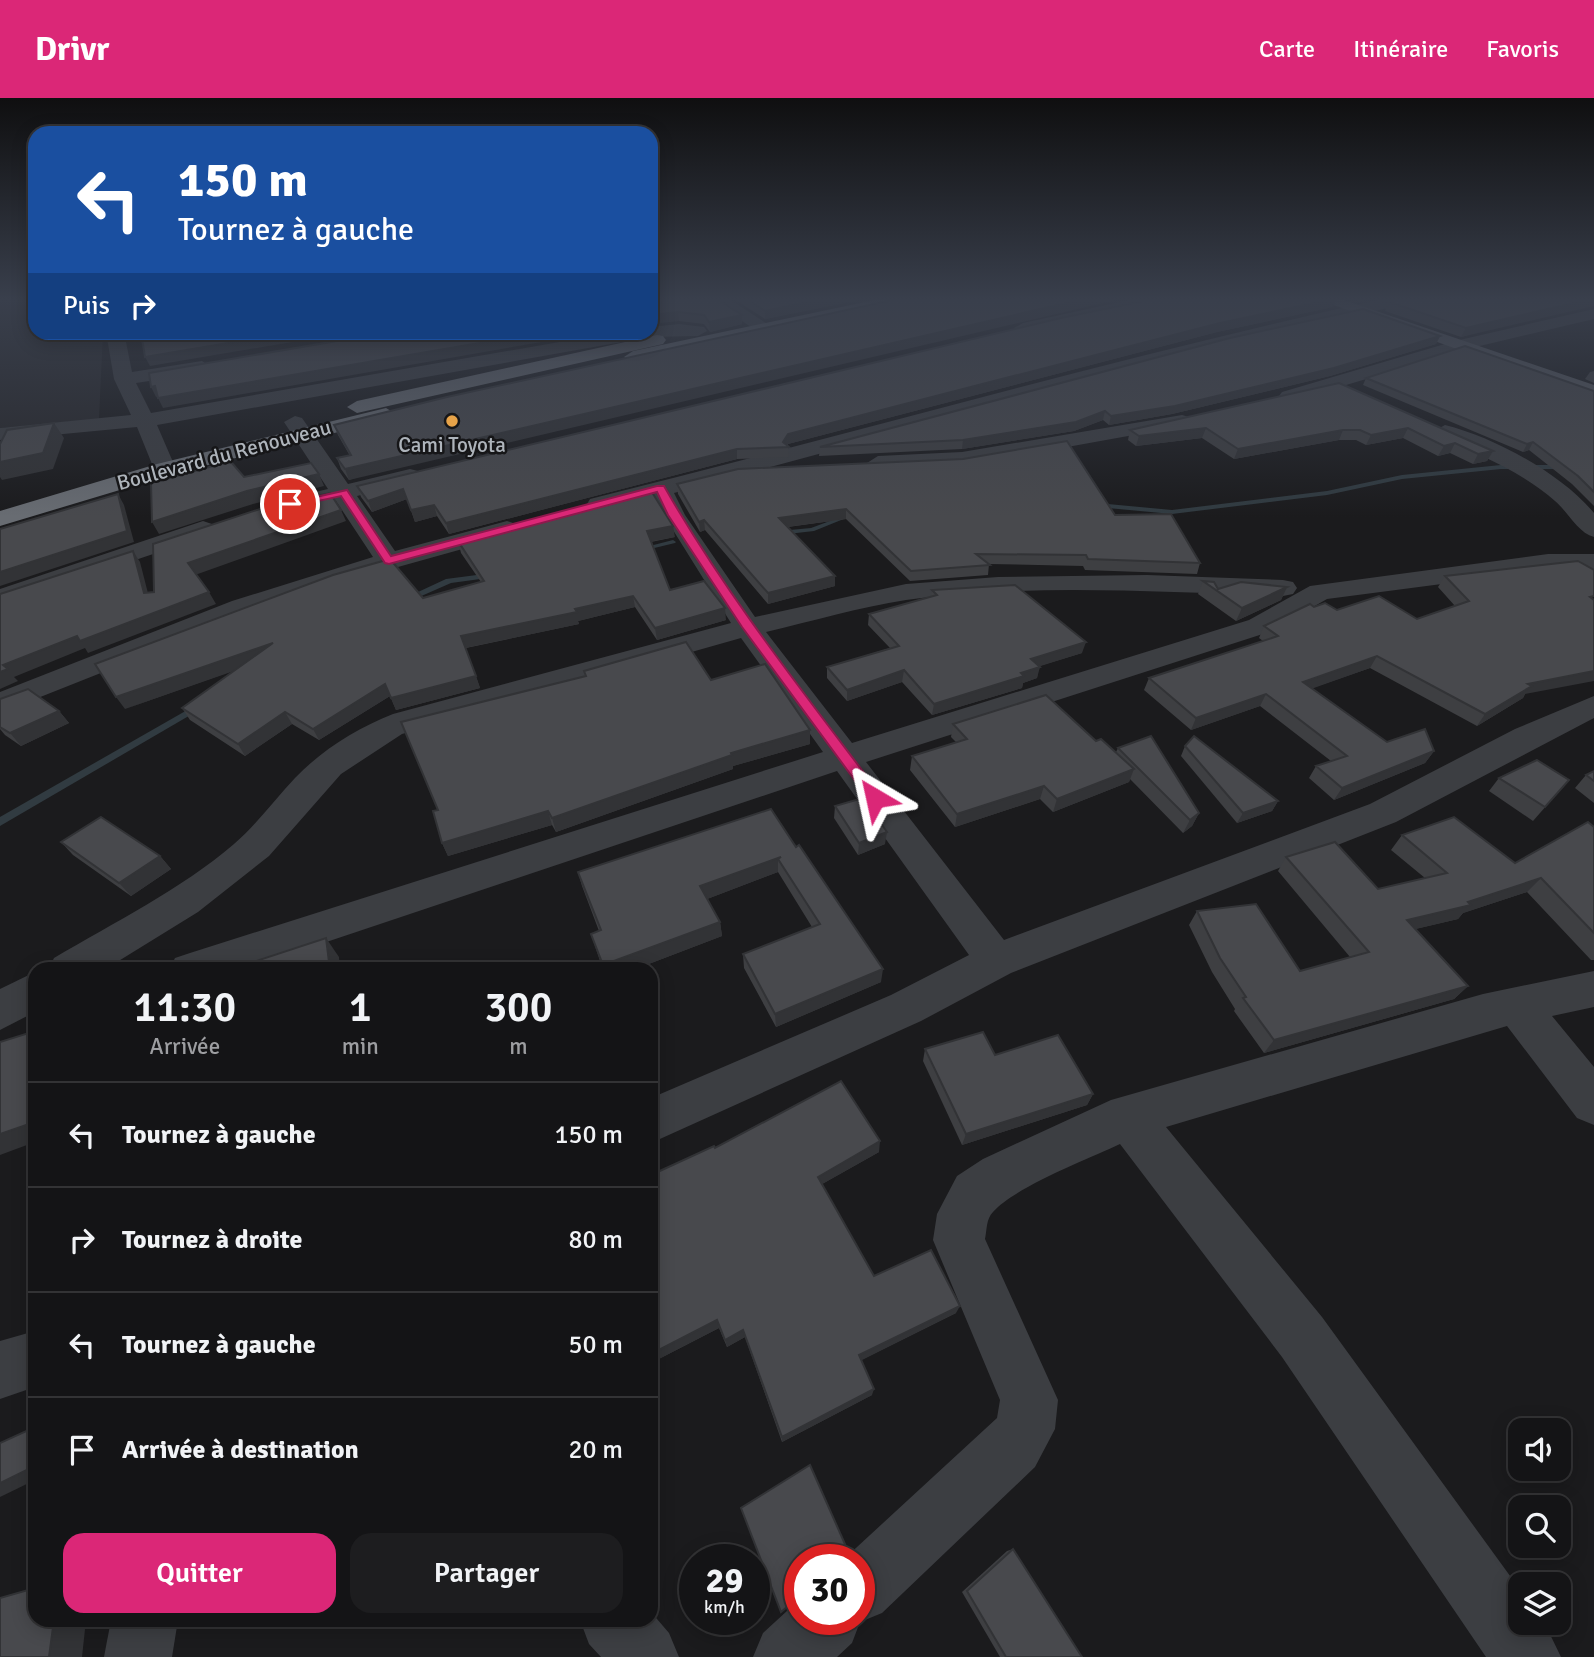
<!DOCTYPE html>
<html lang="fr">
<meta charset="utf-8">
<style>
body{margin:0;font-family:Signika,sans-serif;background:#1d1d1f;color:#f1f3f6;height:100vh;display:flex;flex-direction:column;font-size:26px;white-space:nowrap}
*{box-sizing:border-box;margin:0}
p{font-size:23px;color:#9d9ea1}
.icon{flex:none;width:38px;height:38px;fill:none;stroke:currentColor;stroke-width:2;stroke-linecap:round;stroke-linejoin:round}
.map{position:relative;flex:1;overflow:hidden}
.sheet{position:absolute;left:28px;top:864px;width:630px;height:665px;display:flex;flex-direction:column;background:#141416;border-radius:21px;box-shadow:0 4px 18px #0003,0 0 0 2px #333335}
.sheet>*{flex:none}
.hud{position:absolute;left:28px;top:28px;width:630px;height:214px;border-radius:21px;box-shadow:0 4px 18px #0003,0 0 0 2px #333335;background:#1a4fa0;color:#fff;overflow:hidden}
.buttons{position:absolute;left:1508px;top:1320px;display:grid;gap:14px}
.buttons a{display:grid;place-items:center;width:63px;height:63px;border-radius:14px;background:#141416;box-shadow:0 4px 18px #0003,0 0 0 2px #333335;font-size:35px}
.speed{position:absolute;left:679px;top:1446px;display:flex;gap:14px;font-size:35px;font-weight:700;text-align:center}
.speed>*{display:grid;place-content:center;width:91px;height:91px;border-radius:50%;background:#141416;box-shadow:0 4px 18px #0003,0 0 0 2px #333335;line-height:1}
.speed small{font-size:18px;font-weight:400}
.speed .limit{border:10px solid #d22;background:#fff;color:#111}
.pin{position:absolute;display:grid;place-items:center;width:60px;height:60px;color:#fff;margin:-30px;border:4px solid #fff;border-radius:50%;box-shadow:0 2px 7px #0007}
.me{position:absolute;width:77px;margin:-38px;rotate:324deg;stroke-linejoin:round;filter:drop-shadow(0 0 5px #0008)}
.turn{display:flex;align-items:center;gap:24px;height:147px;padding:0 35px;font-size:32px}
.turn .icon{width:91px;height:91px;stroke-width:2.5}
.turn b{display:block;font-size:49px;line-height:60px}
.then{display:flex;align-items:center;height:66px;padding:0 35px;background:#0003;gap:14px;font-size:26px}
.eta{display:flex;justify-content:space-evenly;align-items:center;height:119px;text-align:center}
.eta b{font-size:42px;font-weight:600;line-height:49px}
.button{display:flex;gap:14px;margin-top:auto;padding:14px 35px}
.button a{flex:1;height:80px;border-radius:21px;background:#db2777;color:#fff;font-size:28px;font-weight:600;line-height:80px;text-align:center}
.button a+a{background:#1d1d1f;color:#f1f3f6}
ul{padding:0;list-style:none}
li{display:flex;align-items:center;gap:21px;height:105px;padding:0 35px;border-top:2px solid #333335}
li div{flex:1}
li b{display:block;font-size:26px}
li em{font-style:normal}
header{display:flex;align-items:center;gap:42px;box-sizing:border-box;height:98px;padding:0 35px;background:#db2777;color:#fff}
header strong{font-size:33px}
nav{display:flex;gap:38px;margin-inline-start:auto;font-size:24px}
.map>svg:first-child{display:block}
</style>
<header>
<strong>Drivr</strong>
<nav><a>Carte</a><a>Itinéraire</a><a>Favoris</a></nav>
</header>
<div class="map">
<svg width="1594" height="1559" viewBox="0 0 1594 1559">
<rect width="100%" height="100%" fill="#1b1b1d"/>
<path fill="#27272a" d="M0 201H35V234L103 235 99 321 0 330Z"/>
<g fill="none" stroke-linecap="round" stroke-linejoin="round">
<g fill="#313b41" fill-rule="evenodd">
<path d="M1501 367H1563L1566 369 1563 371H1501L1402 381 1327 397 1172 416 1097 409 1094 407 1097 405 1172 412 1327 393 1402 377Z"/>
<path d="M846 417 851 418 814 433 779 437 776 435 779 433 811 430Z"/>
<path d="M673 442 676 444 675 445 642 453 638 451Z"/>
<path d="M492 475H495V479L451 485 410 503 403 501 446 481Z"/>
<path d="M196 607 199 608V612L0 728V719Z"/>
</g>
<g fill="#3c3e42" fill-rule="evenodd">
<path d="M709 201H729L772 229 769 233H757Z"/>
<path d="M1134 201H1165L1157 206 1023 235 1014 230 1023 225Z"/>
<path d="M1383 201H1414L1406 206 1226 246 674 395 685 417 755 519 906 486 998 479 1147 477 1283 482 1293 484 1297 490 1293 496 1283 498C1162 494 1027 485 906 502 860 509 813 523 766 534L852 645 1249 522 1310 488 1548 456H1594V472H1548L1327 501 1269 534 866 664 1004 842 1370 706 1515 631 1594 598V620L1396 724 1011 875 921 923 651 1045V1000L891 897 969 857 837 673 243 872H169L175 860 190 855 823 654 741 540 402 636 341 676 269 758 198 814 104 872H48L54 860C115 824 180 792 234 746 257 726 275 701 295 680 323 651 356 631 393 616L731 525 653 400 599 413 590 411 587 406 590 401C853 336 1116 259 1383 201Z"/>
<path d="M1594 211V221L1467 251 1289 304 1279 298 1282 294 1455 243Z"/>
<path d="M679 226 704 229 707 233 698 238 650 239 157 327 176 371 165 378 154 371 137 329 0 342V330L131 317 114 281 106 234H124L132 274 202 263 211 269 202 275 136 285 151 315 617 234H651V229Z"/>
<path d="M1182 317 1189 319 1192 323 1189 327 962 368 878 372 867 365 878 358 962 354Z"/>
<path d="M295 318 302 320 348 386 410 371 418 373 422 378 418 383 357 398 395 453 507 423 516 426 520 431 516 436 337 486 252 515 0 615V594L232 503 373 459 336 403 281 416 272 414 269 409 272 404 328 391 284 324Z"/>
<path d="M1445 327C1494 339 1562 376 1594 415V439C1578 435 1568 414 1555 403 1521 373 1478 356 1437 338L1434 333Z"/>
<path d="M203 423 212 426 216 431 212 436 0 508V491Z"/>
<path d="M1594 873V909L1552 918 1594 969V1027L1577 1020 1507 928 1166 1029 1322 1219 1521 1493V1524H1544L1561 1559H1486L1282 1259 1120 1046C1088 1061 1015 1089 993 1114 986 1121 987 1132 985 1141L1058 1302 1055 1331 1035 1369 882 1515 860 1524 852 1545 837 1559H753L763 1535 800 1501V1521H859V1461H844L997 1320 1000 1302 933 1142 937 1116 957 1078 983 1061 1111 1002 1483 896Z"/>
<path d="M35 874V914L0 932V891Z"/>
<path d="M35 1233V1289L0 1301V1243Z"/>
<path d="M651 1514 669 1535 679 1559H601L589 1546 580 1522H651Z"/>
<path d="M111 1522H178L172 1559H104Z"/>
</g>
<path fill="#585b61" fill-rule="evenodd" d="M1317 201H1341L1594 287V300Z"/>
<g fill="#686c72" fill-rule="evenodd">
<path d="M879 201H910L902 206 633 265 624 259 633 253Z"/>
<path d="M657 237 663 238 666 242 663 246 357 315 347 309 357 303Z"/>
<path d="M386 310 396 316 393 320 173 376 0 428V413L157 366Z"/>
</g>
</g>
<g fill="#3e3f42">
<path d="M651 201 742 217V226L710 234 704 226 679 223Z"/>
<path d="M734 201H864L765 221Z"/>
<path d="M897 201 349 382 341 371 337 360 350 358 338 337 334 327Z"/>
<path d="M1594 201 1461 239 1385 213 1389 204Z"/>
<path d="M1333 209 1217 234 788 346 789 359 737 361 449 436 437 418 415 424 407 401 372 414 361 399 357 388Z"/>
<path d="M1440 238 1436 246 1330 278 1172 316 1109 327 1103 322 1074 333 962 351 819 358 820 349Z"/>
<path d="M1594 273V285L1585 281 1590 274Z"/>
<path d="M1366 280 1594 293V408L1572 386 1529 352 1523 354 1363 287Z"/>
<path d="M1339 285 1493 353 1487 363 1473 366 1450 355 1438 358 1403 340 1366 347 1356 342H1339L1234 361 1202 340 1136 348 1128 342 1130 332Z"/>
<path d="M677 386 1115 417 1200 465 1197 476 1085 472 1083 468 989 466 988 477 910 483 846 421 788 429 835 478V488L768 506 705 432 700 434 678 396Z"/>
<path d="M675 439 651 444 670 492 726 522 657 542 635 509 578 523 579 526 466 550 480 590 396 612 390 598 319 642 292 626 245 658 190 622 182 610 235 572 125 611 423 500 481 484 461 455 458 443Z"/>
<path d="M1578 463 1525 596 1523 600 1477 628 1370 570 1312 590 1387 644 1434 653 1425 665 1334 702 1309 680 1316 668 1331 663 1260 608 1191 632 1144 592 1149 580 1263 543 1259 540 1264 528 1314 509 1417 521 1455 508 1438 489 1445 478Z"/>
<path d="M1203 483 1218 491 1287 489 1281 502 1236 523 1198 496Z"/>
<path d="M932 492 1082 555 1039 568 1037 580 1023 585 1022 590 932 617 902 584 847 603 827 580V569L890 550 868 527 869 516 931 499Z"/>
<path d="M584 573 711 582 810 646 733 668V671L556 734 552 727 448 758 442 745 585 578Z"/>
<path d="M0 601 59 613 69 625 21 648 5 637 0 631Z"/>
<path d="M953 626 1096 643 1116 654 1118 650 1199 715 1192 728 1183 735 1130 681 1129 684 1053 714 1040 701 955 729 910 672 912 658 956 644 951 639Z"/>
<path d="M1185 648 1278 703 1272 713 1237 725 1181 658Z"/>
<path d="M1594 673V705L1575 690 1586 677Z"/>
<path d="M1499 680 1569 682 1533 723 1489 693Z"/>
<path d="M835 708 885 746 858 757 834 720Z"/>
<path d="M771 711 881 884 776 929 744 870 743 856 812 829 778 774 707 801 720 824 722 838 633 872H603L591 836 599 833 582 788 578 774Z"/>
<path d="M1594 729V862H1591L1527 794 1463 815 1458 821 1415 831 1468 888 1454 901 1264 955 1234 913 1235 911 1212 874 1189 827 1197 813 1300 873 1350 859 1278 773 1286 759 1378 791 1425 780 1391 752 1402 737 1515 765Z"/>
<path d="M61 744 160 758 171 771 131 798 73 757Z"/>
<path d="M925 951 995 957 1093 996 1087 1007 962 1047 923 963Z"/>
<path d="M715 1050 879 1054 822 1086 874 1178 956 1215 861 1262 872 1297 782 1344 745 1239 727 1249 719 1230 651 1265Z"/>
<path d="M1013 1451 1082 1559H1000L962 1494 1007 1453Z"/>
</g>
<g fill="#323336">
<path d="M821 201H864L765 221V213Z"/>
<path d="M1084 201H1120L349 382 345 371Z"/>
<path d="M1336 201 1333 209 1217 234 788 346 787 349 783 344 788 336 1220 225Z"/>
<path d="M1359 201H1370L1358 204Z"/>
<path d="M1591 201H1594V208L1461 239 1466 230Z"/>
<path d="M678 214 679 223 651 226V217Z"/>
<path d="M742 217V226L710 234 709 224Z"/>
<path d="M293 234H351L150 268 145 259Z"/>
<path d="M544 234H599L163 310 158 300Z"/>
<path d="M1440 238 1436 246 1330 278 1172 316 1109 327 1111 318Z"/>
<path d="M155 288 161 298 156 299 151 289Z"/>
<path d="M1105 313 1103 322 1074 333 962 351 963 342Z"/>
<path d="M54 325 64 340 53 371 2 382 0 379V364Z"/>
<path d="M1206 330 1202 340 1136 348 1139 338Z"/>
<path d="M1408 330 1403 340 1366 347 1371 337Z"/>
<path d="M1343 332 1339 342 1234 361 1238 351Z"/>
<path d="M1533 344 1529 352 1523 354 1527 346Z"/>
<path d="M1455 345 1450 355 1438 358 1444 348Z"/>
<path d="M737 351V361L449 436 446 425Z"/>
<path d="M1493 353 1487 363 1473 366 1478 356Z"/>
<path d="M319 376 324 388 253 406 159 436 152 424 247 393Z"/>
<path d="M403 391 407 401 372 414 368 403Z"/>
<path d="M118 396 124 407 134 444 0 488V474Z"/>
<path d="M434 407 437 418 415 424 411 412Z"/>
<path d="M846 411V421L779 430V420Z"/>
<path d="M341 412 346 423 195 477 188 465Z"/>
<path d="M704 422 705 432 700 434 699 424Z"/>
<path d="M673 428 675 439 648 444 647 433Z"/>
<path d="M133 453 140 464 151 507 144 495Z"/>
<path d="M835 478V488L768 506V495Z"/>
<path d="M1287 489 1281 502 1236 523 1242 510Z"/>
<path d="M209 494 216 506 88 555 85 550 14 579 18 583 0 591V574L3 567 77 538Z"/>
<path d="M633 498 635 509 578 523 579 526 465 550 461 538Z"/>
<path d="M725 510 726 522 657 542 655 530Z"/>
<path d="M1086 544 1082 555 1028 572 1031 561Z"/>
<path d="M273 545 280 557 125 611 116 599Z"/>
<path d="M1377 558 1370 570 1297 596 1303 584Z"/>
<path d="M1040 569 1037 580 1023 585 1022 590 932 617 934 606Z"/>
<path d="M904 572 902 584 847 603V592Z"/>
<path d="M1594 573V583L1525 596 1523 600 1477 628 1485 616 1528 586Z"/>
<path d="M476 578 480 590 396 612 391 600Z"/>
<path d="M385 586 390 598 319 642 313 631Z"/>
<path d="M1266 596 1260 608 1191 632 1196 620Z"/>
<path d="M59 613 69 625 21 648 10 635Z"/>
<path d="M285 614 292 626 245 658 238 646Z"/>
<path d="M810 632V646L733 668V671L556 734 552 720 731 655Z"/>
<path d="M1434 653 1425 665 1334 702 1342 690Z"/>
<path d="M1134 671 1129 684 1053 714 1057 701Z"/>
<path d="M1044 688 1040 701 955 729 957 716Z"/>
<path d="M1278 703 1272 713 1237 725 1243 715Z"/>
<path d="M548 713 552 727 448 758 442 745Z"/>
<path d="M1199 715 1192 728 1183 735 1190 722Z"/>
<path d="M887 734 885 746 858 757 859 745Z"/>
<path d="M160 758 171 771 131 798 119 785Z"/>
<path d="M781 759 778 761V774L702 803 700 788Z"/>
<path d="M1541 780 1527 794 1463 815 1458 821 1395 836 1407 822 1468 804Z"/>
<path d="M720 824 722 838 633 872H604L603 867Z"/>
<path d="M326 840 339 859 340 872H330Z"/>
<path d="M883 871 881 884 776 929 775 916Z"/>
<path d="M1468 888 1454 901 1264 955 1274 942Z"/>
<path d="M1093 996 1087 1007 962 1047 966 1036Z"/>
<path d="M35 1024V1044L0 1057V1036Z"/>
<path d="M880 1043 879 1054 817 1089 818 1079Z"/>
<path d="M960 1208 956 1215 858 1264 859 1257Z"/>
<path d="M717 1222 719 1230 651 1265V1256Z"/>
<path d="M743 1232 745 1239 727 1249 725 1242Z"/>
<path d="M874 1291 872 1297 782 1344V1339Z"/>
<path d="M35 1368V1382L0 1399V1385Z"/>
<path d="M54 1522H86L82 1559H49Z"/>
</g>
<g fill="#48494d" stroke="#323336" stroke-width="2">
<path d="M651 201H717L742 217 709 224 704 217 678 214 651 217Z"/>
<path d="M747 201H821L765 213Z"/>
<path d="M897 201H1084L345 371 337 360 351 357 334 327 447 299Z"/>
<path d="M1153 201H1333L1220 225 788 336 783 344 789 349 737 351 446 425 434 407 411 412 403 391 368 403 357 388 1061 220Z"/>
<path d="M1404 201H1591L1466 230 1389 204Z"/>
<path d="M1363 211 1440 238 1334 270 1175 308 1111 318 1105 313 1076 324 963 342 820 349 1230 240Z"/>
<path d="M141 234H293L145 259Z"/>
<path d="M390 234H544L158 300 155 288 151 289 149 275Z"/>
<path d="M1465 248 1594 293V394L1578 378 1533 344 1527 346 1366 280Z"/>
<path d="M1339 285 1493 353 1478 356 1455 345 1444 348 1408 330 1371 337 1360 332H1343L1238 351 1206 330 1139 338 1130 332Z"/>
<path d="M54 325 43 355 0 364V346L7 332Z"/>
<path d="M1067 343 1115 417 1171 416 1200 465 1088 461 1086 457 976 456 990 467 911 473 846 411 779 420 835 478 768 495 704 422 699 424 677 386 738 371 963 361Z"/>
<path d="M224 365H232L244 379 311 365 319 376 247 393 152 424 151 385Z"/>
<path d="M650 391 673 428 647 433 670 492 704 483 725 510 655 530 633 498 575 511 577 514 461 538 476 578 391 600 385 586 313 631 285 614 238 646 182 610 273 545 116 599 95 566 333 477 390 461 423 500 484 483 458 443Z"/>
<path d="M330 395 341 412 188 465 209 494 80 543 77 538 3 567 8 571 0 574V496L133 453 144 495 154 494 153 446 266 409Z"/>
<path d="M118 396 127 433 0 474V431Z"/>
<path d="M1578 463 1594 472V498L1590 499 1594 502V573L1528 586 1532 588 1485 616 1377 558 1303 584 1387 644 1425 631 1434 653 1342 690 1316 668 1347 658 1266 596 1196 620 1149 580 1278 538 1264 528 1310 506 1314 509 1325 505 1337 512 1379 498 1417 521 1469 503 1445 478Z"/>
<path d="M1203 483 1214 484 1218 491 1241 484 1287 489 1242 510Z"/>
<path d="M1015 487 1086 544 1031 561 1040 569 1021 575 1024 578 934 606 904 572 847 592 827 569 899 548 869 516 937 497 932 492Z"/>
<path d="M686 544 711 582 765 566 810 632 731 655 732 657 552 720 548 713 442 745 433 713 438 712 401 624 586 578 584 573Z"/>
<path d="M28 591 59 613 10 635 0 629V601Z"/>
<path d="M1046 597 1096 643 1101 641 1134 671 1057 701 1044 688 957 716 912 658 967 641 953 626Z"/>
<path d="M1151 638 1199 715 1190 722 1118 650Z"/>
<path d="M1194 638 1278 703 1243 715 1185 648Z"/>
<path d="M1537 662 1569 682 1545 709 1499 680Z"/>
<path d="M1594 673V683L1586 677Z"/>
<path d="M863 700 887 734 859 745 835 708Z"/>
<path d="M771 711 796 749 799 747 883 871 775 916 743 856 820 826 778 761 781 759 700 788 720 824 603 867 591 836 601 832 578 774Z"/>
<path d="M101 719 160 758 119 785 61 744Z"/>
<path d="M1454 719 1515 765 1588 724 1594 729V835L1541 780 1468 804 1471 807 1407 822 1468 888 1274 942 1243 900 1246 899 1220 860 1197 813 1256 806 1300 873 1369 854 1286 759 1335 744 1378 791 1447 775 1402 737Z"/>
<path d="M326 840 330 872H229Z"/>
<path d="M35 933V1024L0 1036V944Z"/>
<path d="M983 934 995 957 1058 937 1093 996 966 1036 925 951Z"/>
<path d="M841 983 880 1043 818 1079 874 1178 931 1152 960 1208 859 1257 874 1291 782 1339 743 1232 725 1242 717 1222 651 1256V1077L714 1048 715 1050Z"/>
<path d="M35 1329V1368L0 1385V1345Z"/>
<path d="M810 1367 848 1453 843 1461H849H800V1498L781 1514 741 1410Z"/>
<path d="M1013 1451 1082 1559H1006L967 1493Z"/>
<path d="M35 1490V1522H54L49 1559H0V1500Z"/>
</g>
<linearGradient id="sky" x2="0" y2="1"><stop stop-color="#0f0f10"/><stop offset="0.48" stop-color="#393f4c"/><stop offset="1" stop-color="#393f4c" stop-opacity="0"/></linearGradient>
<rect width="1594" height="419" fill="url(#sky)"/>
<path fill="#db2777" stroke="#8e194d" stroke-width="2" d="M657 388H664C726 497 804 595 880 696V703H870L742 529 668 417 657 394 389 466 385 465 341 398 290 409 285 406 347 392 391 458Z"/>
<circle fill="#e7a349" stroke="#161618" stroke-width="2.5" cx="452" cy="323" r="7"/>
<g text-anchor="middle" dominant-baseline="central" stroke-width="5" stroke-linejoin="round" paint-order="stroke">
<g font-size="21" fill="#aeb4bb" stroke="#161618">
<text x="452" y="347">Cami Toyota</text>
</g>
<g font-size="21" fill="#aeb4bb" stroke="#161618">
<text transform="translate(224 357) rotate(-15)">Boulevard du Renouveau</text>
</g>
</g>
</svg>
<div class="buttons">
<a><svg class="icon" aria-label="sound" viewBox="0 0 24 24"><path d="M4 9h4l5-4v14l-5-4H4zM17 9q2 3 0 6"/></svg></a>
<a><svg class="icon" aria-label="search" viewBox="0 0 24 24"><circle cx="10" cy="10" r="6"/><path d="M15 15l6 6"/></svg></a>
<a><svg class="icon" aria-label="layers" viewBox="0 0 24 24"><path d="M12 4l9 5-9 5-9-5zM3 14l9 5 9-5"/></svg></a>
</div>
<div class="speed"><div>29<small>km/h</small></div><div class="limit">30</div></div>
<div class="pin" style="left:290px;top:406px;background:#d93025"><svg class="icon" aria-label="arrive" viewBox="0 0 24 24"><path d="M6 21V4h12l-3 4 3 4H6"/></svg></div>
<svg class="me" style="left:875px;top:700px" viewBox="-20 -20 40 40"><path d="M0-17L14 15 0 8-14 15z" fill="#db2777" stroke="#fff" stroke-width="4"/></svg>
<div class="hud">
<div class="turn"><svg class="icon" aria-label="left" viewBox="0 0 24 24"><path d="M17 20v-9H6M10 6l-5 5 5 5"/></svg><div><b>150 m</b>Tournez à gauche</div></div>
<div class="then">Puis<svg class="icon" aria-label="right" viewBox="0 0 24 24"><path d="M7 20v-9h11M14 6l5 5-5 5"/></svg></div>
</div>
<section class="sheet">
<div class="eta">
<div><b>11:30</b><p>Arrivée</p></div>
<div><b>1</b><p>min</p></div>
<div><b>300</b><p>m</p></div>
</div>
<ul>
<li><svg class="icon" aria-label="left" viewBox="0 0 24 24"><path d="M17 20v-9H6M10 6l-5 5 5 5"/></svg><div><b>Tournez à gauche</b></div><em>150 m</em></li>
<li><svg class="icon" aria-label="right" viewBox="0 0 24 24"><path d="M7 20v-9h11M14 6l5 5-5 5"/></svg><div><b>Tournez à droite</b></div><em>80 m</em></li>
<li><svg class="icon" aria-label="left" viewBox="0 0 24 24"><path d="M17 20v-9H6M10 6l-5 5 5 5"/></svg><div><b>Tournez à gauche</b></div><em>50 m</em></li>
<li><svg class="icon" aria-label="arrive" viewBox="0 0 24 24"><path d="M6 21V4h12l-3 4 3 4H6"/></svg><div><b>Arrivée à destination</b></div><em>20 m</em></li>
</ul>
<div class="button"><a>Quitter</a><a>Partager</a></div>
</section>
</div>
